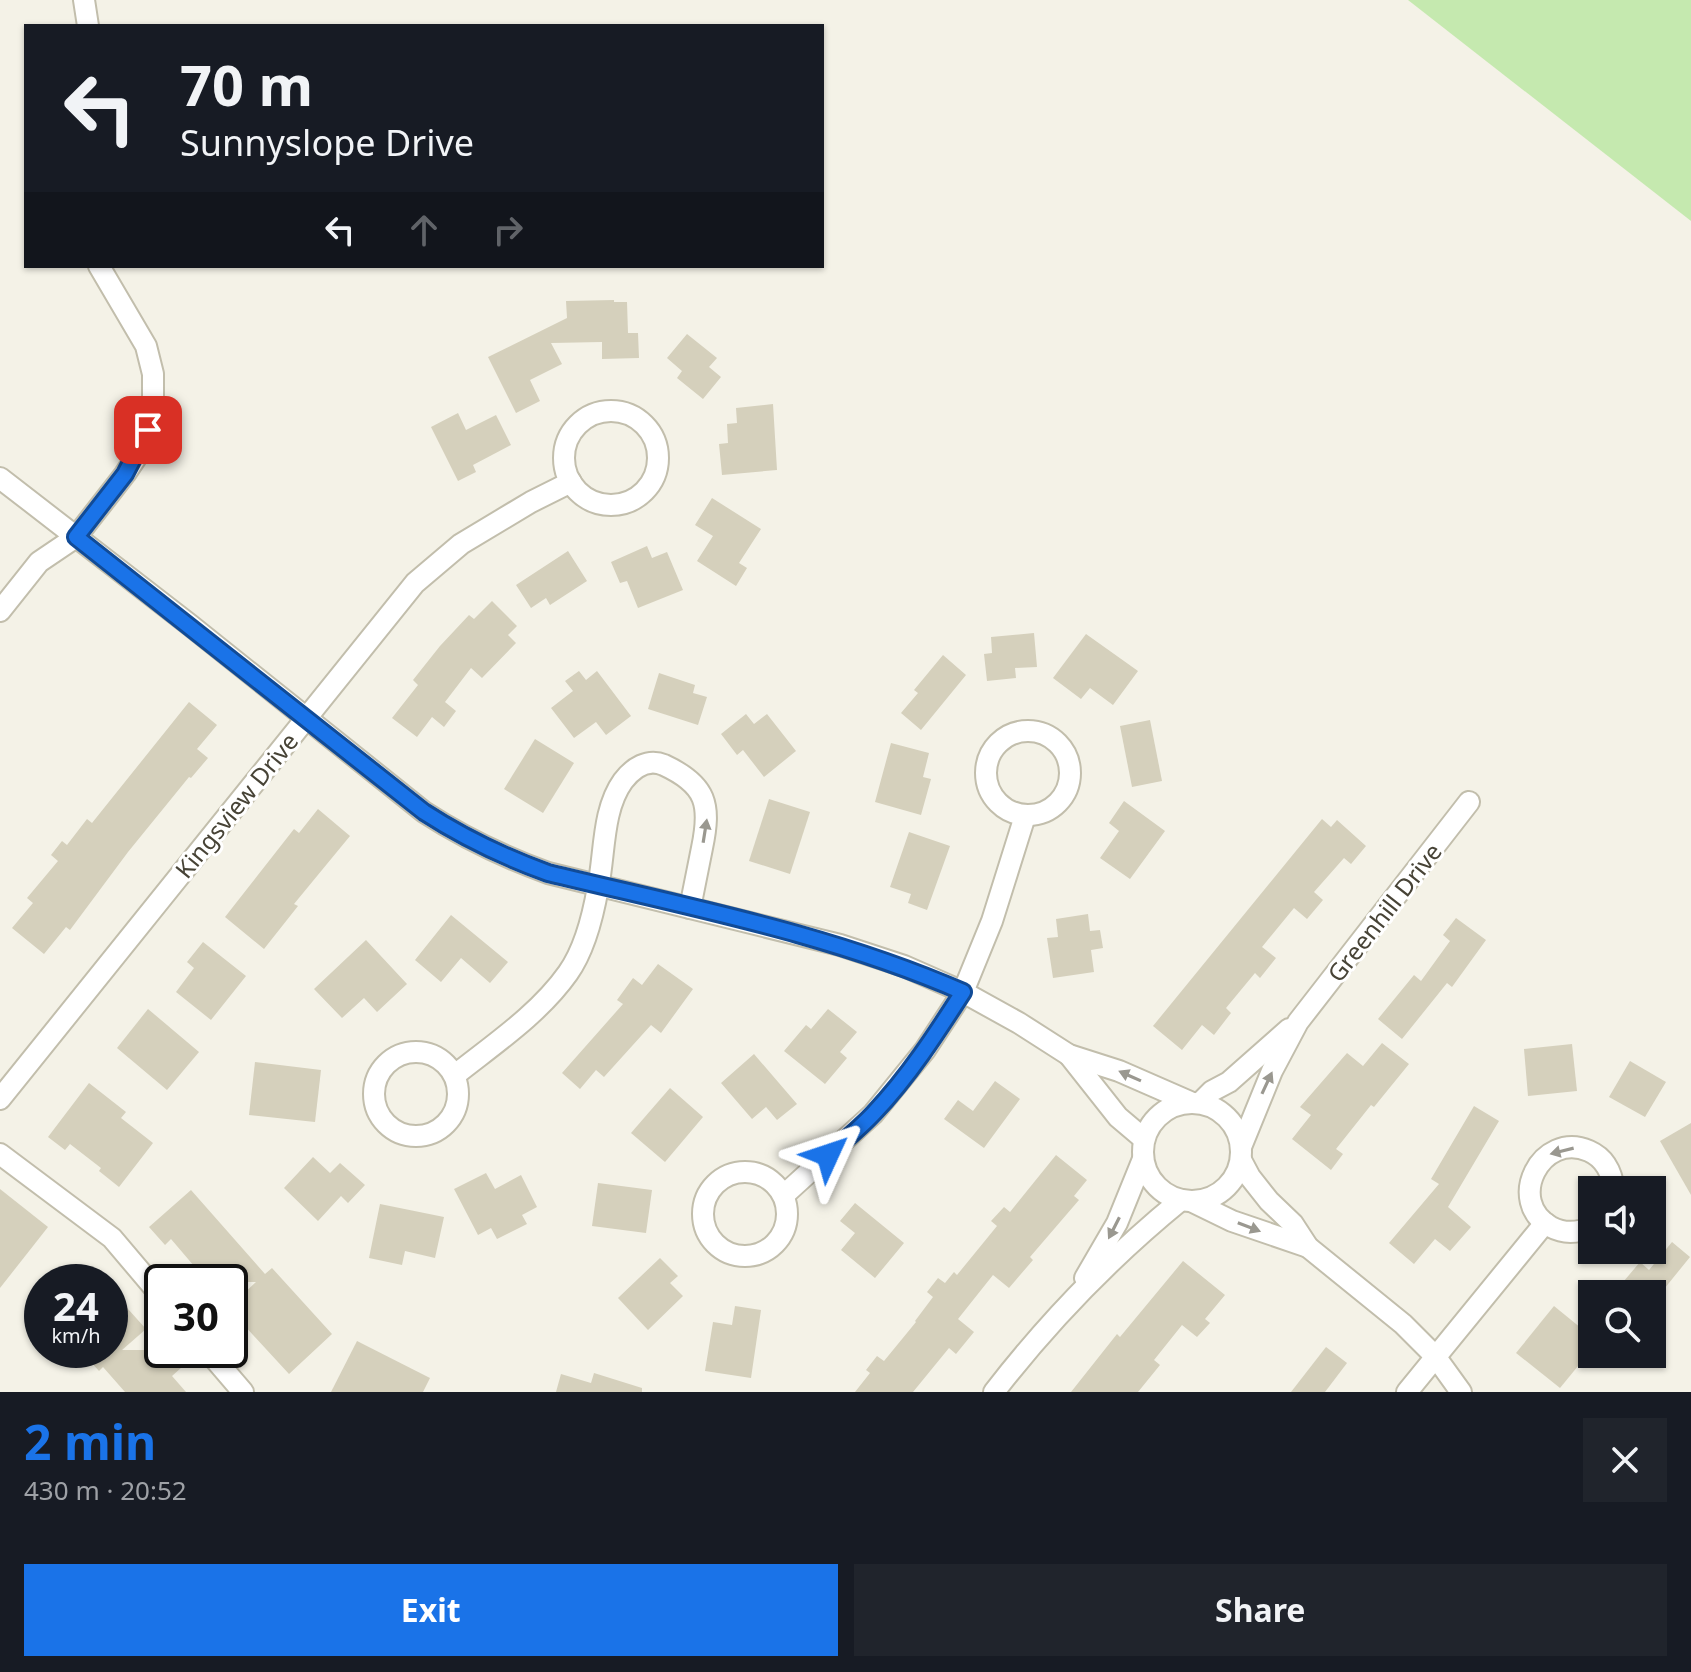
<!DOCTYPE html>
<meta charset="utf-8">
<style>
body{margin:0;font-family:"Noto Sans",sans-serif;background:#20242c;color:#f1f3f6;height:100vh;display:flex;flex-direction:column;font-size:30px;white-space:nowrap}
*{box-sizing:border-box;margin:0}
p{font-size:26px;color:#9ea1a6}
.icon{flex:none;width:44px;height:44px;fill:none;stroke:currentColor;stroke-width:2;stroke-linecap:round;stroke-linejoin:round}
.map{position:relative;height:1392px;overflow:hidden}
.panel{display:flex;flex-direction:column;background:#171b24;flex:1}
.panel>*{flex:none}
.banner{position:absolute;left:24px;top:24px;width:800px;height:244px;border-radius:0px;box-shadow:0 2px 6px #0004;background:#171b24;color:#f1f3f6;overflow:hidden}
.controls{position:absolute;left:1578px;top:1176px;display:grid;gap:16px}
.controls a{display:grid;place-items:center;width:88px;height:88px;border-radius:0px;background:#171b24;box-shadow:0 2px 6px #0004;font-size:40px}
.speed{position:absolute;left:24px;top:1264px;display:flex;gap:16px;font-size:40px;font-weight:700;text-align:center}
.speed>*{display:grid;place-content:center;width:104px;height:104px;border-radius:50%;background:#171b24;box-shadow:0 2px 6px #0004;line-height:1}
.speed small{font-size:20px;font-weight:400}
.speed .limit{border:4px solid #111;border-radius:12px;background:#fff;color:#111}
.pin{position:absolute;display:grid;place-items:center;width:68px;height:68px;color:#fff;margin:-34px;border-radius:16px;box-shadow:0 4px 12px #0006}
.me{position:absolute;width:88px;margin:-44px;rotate:48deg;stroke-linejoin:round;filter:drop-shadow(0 0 6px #0008)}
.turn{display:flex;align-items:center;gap:28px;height:168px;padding:0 24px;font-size:36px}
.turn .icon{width:104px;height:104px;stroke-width:2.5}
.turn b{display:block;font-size:56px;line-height:68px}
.lanes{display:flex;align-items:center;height:76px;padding:0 24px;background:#0003;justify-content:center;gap:40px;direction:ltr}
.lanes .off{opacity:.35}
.round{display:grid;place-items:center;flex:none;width:84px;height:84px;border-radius:0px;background:#20242c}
.summary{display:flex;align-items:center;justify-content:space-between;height:136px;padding:0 24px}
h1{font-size:48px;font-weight:700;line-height:60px;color:#1a73e8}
.primary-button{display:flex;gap:16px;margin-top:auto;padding:16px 24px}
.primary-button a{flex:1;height:92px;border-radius:0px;background:#1a73e8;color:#fff;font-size:32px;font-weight:700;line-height:92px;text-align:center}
.primary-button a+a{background:#20242c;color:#f1f3f6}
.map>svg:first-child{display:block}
</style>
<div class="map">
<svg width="1691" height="1392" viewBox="0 0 1691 1392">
<rect width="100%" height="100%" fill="#f4f2e7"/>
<path fill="#c5e9af" d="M1408 0H1691V221Z"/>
<g fill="#d5d0bc">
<path d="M614 300V302H627L628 333H638L639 358 602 359V342L551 343 562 364 530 380 540 401 516 413 488 357 567 318 566 301Z"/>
<path d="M687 334 717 358 709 367 721 377 703 399 677 378 682 371 667 358Z"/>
<path d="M773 404 777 470 722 475 719 444 728 443 727 424 737 423 736 408Z"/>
<path d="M458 413 466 430 496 415 511 445 473 465 476 472 458 481 431 427Z"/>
<path d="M712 498 761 529 739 563 747 568 736 586 697 561 713 536 695 525Z"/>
<path d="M647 546 652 558 667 552 683 590 638 608 627 581 620 583 611 562Z"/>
<path d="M568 551 587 581 550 605 546 598 531 608 516 585Z"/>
<path d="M492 601 517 626 508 635 516 643 482 678 471 668 445 702 456 711 444 727 432 717 417 737 392 718 418 685 413 680 440 646 469 615 474 619Z"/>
<path d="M1034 633 1037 667 1015 668 1016 678 987 681 984 654 992 653 991 637Z"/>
<path d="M1086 634 1138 671 1113 705 1090 688 1081 699 1053 678Z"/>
<path d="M943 655 966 675 921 730 901 713 918 693 914 690Z"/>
<path d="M579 671 586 680 597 671 631 716 606 735 596 722 574 738 551 708 573 691 565 681Z"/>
<path d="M659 673 695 685 693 693 707 697 698 725 648 709Z"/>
<path d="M189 702 217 725 197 749 208 758 191 778 189 777 128 852 70 930 66 927 44 954 12 928 33 903 27 898 58 861 51 855 62 841 67 845 87 819 92 823Z"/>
<path d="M746 714 754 724 767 714 796 751 764 777 743 750 737 755 721 734Z"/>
<path d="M1150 720 1162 781 1132 787 1120 726Z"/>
<path d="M535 739 574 763 543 813 504 789Z"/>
<path d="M891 743 929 753 923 777 931 779 921 815 875 802Z"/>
<path d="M769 799 810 812 790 874 749 861Z"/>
<path d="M1124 801 1165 831 1130 879 1100 858 1119 831 1109 823Z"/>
<path d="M318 809 350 836 294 904 298 906 264 949 225 917 294 829 299 833Z"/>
<path d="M1322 819 1331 827 1337 820 1366 846 1351 864 1344 858 1314 892 1323 900 1307 919 1294 908 1262 947 1276 958 1260 978 1255 973 1226 1008 1231 1013 1214 1035 1202 1025 1182 1050 1153 1026Z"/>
<path d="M909 832 950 846 927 910 908 903 911 894 890 887Z"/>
<path d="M1088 914 1090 931 1100 930 1103 948 1091 950 1094 972 1053 978 1047 938 1058 937 1056 919Z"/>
<path d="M451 915 508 962 490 983 461 958 441 982 415 960Z"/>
<path d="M1456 918 1486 940 1452 987 1447 983 1402 1039 1378 1019 1414 975 1421 981 1450 941 1443 935Z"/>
<path d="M366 940 407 984 377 1012 364 998 342 1018 314 989Z"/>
<path d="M203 942 246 976 211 1020 176 992 194 968 187 962Z"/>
<path d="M658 964 693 989 661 1033 651 1025 604 1077 596 1070 580 1089 562 1073 623 1004 617 1000 633 978 642 985Z"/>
<path d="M148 1009 199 1052 167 1090 117 1048Z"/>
<path d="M828 1009 857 1032 840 1052 847 1058 825 1084 784 1051 806 1025 811 1029Z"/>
<path d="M1382 1043 1409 1064 1374 1107 1371 1105 1336 1149 1343 1154 1331 1170 1292 1139 1311 1115 1300 1107 1347 1053 1363 1066Z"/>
<path d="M1572 1044 1577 1091 1528 1096 1524 1049Z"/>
<path d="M754 1054 797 1104 777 1120 766 1107 752 1119 721 1083Z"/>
<path d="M1630 1061 1666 1082 1645 1117 1609 1097Z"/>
<path d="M255 1062 321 1070 315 1122 249 1115Z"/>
<path d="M995 1081 1020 1099 984 1148 944 1119 958 1100 973 1111Z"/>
<path d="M89 1083 126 1112 121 1118 153 1143 119 1187 99 1171 101 1168 70 1144 65 1150 48 1137Z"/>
<path d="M670 1088 703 1117 665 1162 631 1133Z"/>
<path d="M1474 1106 1499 1121 1448 1207 1471 1227 1450 1251 1435 1239 1414 1264 1389 1243 1439 1184 1431 1179Z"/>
<path d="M1691 1123V1195L1660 1141Z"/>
<path d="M1056 1155 1087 1180 1074 1196 1079 1200 1030 1257 1033 1260 1009 1288 993 1275 958 1319 974 1332 956 1354 949 1348 913 1392H855L870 1373 866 1370 877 1356 884 1361 916 1322 915 1321 933 1297 927 1292 938 1278 945 1283 954 1272 957 1275 997 1226 991 1221 1004 1207 1010 1212Z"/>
<path d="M313 1157 330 1173 340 1163 365 1185 348 1203 341 1196 318 1221 284 1188Z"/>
<path d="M486 1173 495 1189 521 1175 537 1207 522 1215 527 1224 497 1239 491 1228 478 1235 454 1189Z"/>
<path d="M598 1183 652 1190 646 1233 592 1226Z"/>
<path d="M0 1189 48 1227 0 1288Z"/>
<path d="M191 1190 265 1274 272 1268 332 1334 289 1374 243 1324 230 1335V1306L256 1282H194L186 1273 194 1266 171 1239 165 1245 149 1227Z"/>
<path d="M855 1203 904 1243 875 1278 841 1250 855 1233 840 1221Z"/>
<path d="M380 1204 444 1217 435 1258 405 1251 402 1265 369 1258Z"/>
<path d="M1672 1242 1690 1257 1660 1294H1613L1640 1262 1649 1270Z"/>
<path d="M660 1258 678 1276 670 1283 683 1296 648 1330 618 1298Z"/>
<path d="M1183 1261 1225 1295 1205 1319 1210 1323 1197 1337 1182 1325 1154 1360 1160 1365 1138 1392H1071L1117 1334 1120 1337Z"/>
<path d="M110 1289 146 1329 122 1350H166L182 1367 172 1376 186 1392H125L103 1367 99 1371 80 1350H110Z"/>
<path d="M735 1306 761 1310 751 1378 705 1371 713 1322 732 1325Z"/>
<path d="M1554 1306 1592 1337V1349L1560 1388 1516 1353Z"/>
<path d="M357 1341 430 1378 423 1392H331Z"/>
<path d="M1326 1347 1347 1363 1325 1392H1291Z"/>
<path d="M594 1373 642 1388V1392H556L561 1374 591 1383Z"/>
</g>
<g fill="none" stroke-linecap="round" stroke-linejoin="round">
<g stroke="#c2beac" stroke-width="24">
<g id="street">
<path d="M84 0 88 26"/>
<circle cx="611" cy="458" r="47"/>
<path d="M0 478 190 625 424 812C464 838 504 857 548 873L840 945 904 966 963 992 1019 1023 1069 1055 1119 1071 1190 1102"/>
<path d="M0 611 39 562 76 537 125 474 137 456 148 430 153 402V374L146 346 99 266"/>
<circle cx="1028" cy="773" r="42"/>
<circle cx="416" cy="1094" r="42"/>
<path d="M1069 1055 1118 1117 1144 1139"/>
<path d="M455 1075C494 1044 539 1014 568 973 585 949 593 916 598 887 605 854 602 810 623 781 633 768 648 758 664 765 707 785 711 805 702 848 698 868 694 888 690 908"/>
<path d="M0 1099 415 583 461 544 531 502 571 482"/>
<circle cx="1192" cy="1152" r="49"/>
<path d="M1200 1103 1212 1091 1229 1082 1289 1029"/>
<path d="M1241 1147 1272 1071 1298 1022 1469 802"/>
<path d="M0 1154 112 1238 162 1297"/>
<path d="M1241 1160 1250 1177 1269 1201 1293 1224 1308 1247 1403 1324 1435 1356 1461 1392"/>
<circle cx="745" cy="1214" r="42"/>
<path d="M784 1195 873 1114 925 1050 963 992 992 921 1025 816"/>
<path d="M1193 1202 1232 1221 1308 1247"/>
<path d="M1592 1227C1578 1233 1564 1234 1551 1227 1505 1202 1541 1130 1589 1151 1605 1158 1612 1173 1614 1190"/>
<path d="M1085 1278 1117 1223 1143 1159"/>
<path d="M207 1350 243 1392"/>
<path d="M994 1392C1049 1321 1111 1257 1181 1200"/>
<path d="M1407 1392 1545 1223"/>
</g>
</g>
<use href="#street" stroke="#fff" stroke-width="20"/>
</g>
<defs><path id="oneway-solid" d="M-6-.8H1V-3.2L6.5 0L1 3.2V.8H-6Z" transform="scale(2)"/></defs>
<g fill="#9a9890">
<use href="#oneway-solid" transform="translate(705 831) rotate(-81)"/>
<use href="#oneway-solid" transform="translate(1130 1076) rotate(-156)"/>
<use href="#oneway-solid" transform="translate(1267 1083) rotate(-65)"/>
<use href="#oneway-solid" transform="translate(1562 1151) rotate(166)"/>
<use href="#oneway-solid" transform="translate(1249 1227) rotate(21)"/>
<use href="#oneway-solid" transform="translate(1114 1228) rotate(117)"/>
</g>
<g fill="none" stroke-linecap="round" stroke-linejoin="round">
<g stroke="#114b97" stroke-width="20">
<path id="route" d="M148 430 125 474 76 537 424 812C464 838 504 857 548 873 688 907 831 934 963 992 936 1034 909 1076 874 1113 860 1128 844 1141 828 1155"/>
</g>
<use href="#route" stroke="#1a73e8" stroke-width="14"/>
</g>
<g text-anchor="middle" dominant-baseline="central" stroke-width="6" stroke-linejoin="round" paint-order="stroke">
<g font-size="24" fill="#474336" stroke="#fff">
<text transform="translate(236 805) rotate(-51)">Kingsview Drive</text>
<text transform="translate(1384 912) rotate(-52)">Greenhill Drive</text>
</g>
</g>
</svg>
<div class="controls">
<a><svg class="icon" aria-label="sound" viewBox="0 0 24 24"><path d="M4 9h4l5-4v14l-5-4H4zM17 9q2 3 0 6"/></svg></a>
<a><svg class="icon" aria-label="search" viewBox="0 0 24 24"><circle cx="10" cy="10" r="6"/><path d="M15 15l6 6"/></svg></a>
</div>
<div class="speed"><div>24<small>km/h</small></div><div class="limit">30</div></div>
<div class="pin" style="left:148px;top:430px;background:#d93025"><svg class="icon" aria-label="arrive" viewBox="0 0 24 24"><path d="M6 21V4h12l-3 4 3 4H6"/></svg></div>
<svg class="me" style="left:828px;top:1155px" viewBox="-20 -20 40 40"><path d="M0-17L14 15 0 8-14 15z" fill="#1a73e8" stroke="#fff" stroke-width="4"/></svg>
<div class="banner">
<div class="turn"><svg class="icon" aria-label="left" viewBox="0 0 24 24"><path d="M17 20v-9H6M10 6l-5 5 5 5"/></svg><div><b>70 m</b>Sunnyslope Drive</div></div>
<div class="lanes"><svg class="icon" aria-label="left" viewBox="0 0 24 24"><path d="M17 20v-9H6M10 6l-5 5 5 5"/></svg><svg class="icon off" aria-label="ahead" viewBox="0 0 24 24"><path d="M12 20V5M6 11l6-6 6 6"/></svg><svg class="icon off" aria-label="right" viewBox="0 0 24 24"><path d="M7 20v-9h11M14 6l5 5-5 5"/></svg></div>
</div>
</div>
<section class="panel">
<div class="summary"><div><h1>2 min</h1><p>430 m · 20:52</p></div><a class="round"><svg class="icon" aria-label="close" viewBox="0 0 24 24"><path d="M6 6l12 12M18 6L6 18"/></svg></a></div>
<div class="primary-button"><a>Exit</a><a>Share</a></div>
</section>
